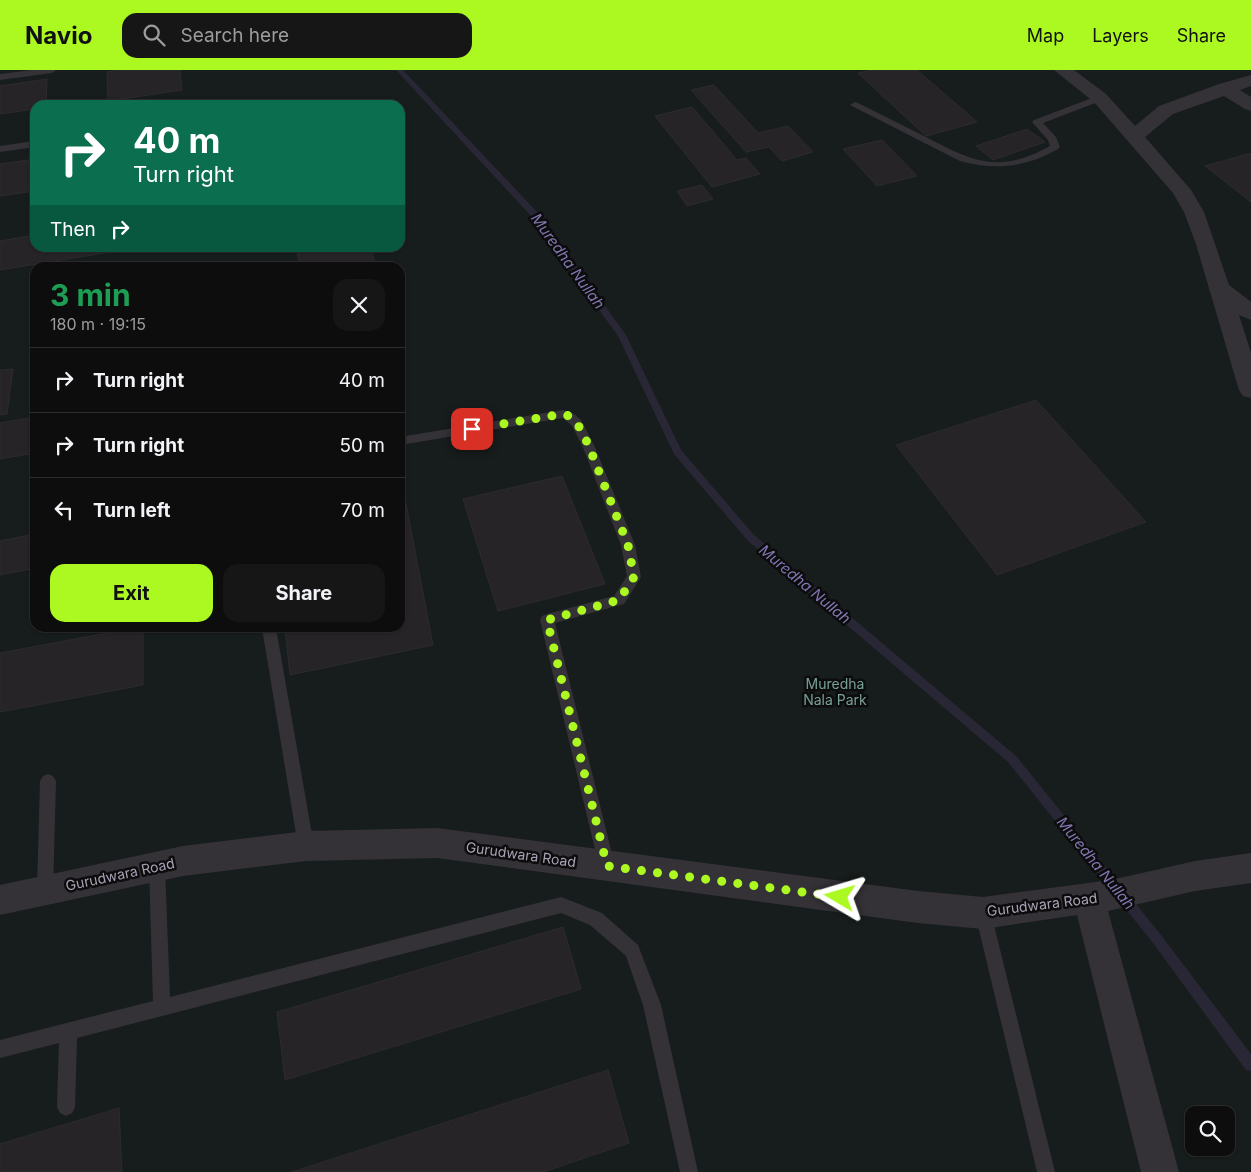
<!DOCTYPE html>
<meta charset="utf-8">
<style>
body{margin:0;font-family:Inter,sans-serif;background:#171617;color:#f1f3f6;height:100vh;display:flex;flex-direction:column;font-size:19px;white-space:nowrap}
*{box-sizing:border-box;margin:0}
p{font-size:16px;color:#9b9c9e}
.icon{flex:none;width:28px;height:28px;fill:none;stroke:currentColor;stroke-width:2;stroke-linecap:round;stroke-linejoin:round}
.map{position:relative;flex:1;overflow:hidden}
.side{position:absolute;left:30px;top:192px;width:375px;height:370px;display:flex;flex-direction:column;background:#0e0d0e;border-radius:15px;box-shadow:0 1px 4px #0004,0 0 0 1px #2e2d2e}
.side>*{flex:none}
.top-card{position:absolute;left:30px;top:30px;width:375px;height:152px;border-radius:15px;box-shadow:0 1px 4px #0004,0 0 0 1px #2e2d2e;background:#0b6e4f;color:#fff;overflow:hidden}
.controls{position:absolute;left:1185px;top:1036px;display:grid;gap:10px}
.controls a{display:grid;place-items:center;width:50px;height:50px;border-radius:10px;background:#0e0d0e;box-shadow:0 1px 4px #0004,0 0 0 1px #2e2d2e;font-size:25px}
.pin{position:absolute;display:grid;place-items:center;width:42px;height:42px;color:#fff;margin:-21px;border-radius:10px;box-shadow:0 2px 8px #0006}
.me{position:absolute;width:55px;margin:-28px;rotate:277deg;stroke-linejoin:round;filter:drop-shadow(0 0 4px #0008)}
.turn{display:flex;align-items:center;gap:18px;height:105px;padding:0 20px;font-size:22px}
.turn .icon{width:65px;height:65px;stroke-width:2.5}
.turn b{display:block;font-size:35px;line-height:42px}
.then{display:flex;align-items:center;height:48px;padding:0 20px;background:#0003;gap:10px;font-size:19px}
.round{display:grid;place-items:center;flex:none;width:52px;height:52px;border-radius:15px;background:#171617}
.overview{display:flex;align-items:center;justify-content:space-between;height:85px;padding:0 20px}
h1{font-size:30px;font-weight:700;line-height:38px;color:#1e9e55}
.action{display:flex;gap:10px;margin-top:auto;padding:10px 20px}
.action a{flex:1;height:58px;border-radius:15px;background:#acf922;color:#111;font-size:20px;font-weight:700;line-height:58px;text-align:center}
.action a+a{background:#171617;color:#f1f3f6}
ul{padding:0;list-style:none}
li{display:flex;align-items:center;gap:15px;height:65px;padding:0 20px;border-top:1px solid #2e2d2e}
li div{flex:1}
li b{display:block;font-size:19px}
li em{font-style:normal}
header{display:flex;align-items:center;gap:30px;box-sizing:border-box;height:70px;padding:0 25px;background:#acf922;color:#111}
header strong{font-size:24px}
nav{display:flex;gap:28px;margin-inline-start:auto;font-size:18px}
.search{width:350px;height:45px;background:#171617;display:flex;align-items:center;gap:12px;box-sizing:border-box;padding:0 18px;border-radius:15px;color:#9b9c9e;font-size:19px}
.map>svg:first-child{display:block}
</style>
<header>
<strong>Navio</strong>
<div class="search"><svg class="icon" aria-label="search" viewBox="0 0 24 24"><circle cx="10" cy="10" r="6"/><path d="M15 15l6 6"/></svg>Search here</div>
<nav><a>Map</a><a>Layers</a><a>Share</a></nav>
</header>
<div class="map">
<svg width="1251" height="1102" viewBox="0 0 1251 1102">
<rect width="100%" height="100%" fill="#121112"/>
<path fill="#171d1c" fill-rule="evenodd" d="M0 0H1251V1102H0ZM35 35H400V178H35ZM35 198H400V558H35ZM1194 1045H1226V1078H1194Z"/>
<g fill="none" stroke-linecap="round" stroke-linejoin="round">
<path fill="#292736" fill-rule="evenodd" d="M396 0H403L538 143 626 265 681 380 754 465 1016 686 1161 865 1251 984V1001L1246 1000 1153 873 1008 692 748 471 674 384 618 266 532 147Z"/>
</g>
<g fill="#262426" stroke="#2d2b2e">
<path d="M120 0H180L182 20 108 31 107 2Z"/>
<path d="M872 0H917L977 52 926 66 858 3Z"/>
<path d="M47 9 46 35H35V39L0 44V16Z"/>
<path d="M714 15 758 63 788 56 813 82 782 91 769 77 746 82 691 20Z"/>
<path d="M692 37 737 90 746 88 760 104 712 117 655 46Z"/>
<path d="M1027 59 1045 72 993 90 976 76Z"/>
<path d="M882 70 917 106 877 116 843 79Z"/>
<path d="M1251 83V132L1205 96Z"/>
<path d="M35 89V121L0 126V94Z"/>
<path d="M702 115 713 129 687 136 677 121Z"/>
<path d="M35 165V178H135L0 200V171Z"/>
<path d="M325 178H371L376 198H300L297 182Z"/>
<path d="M121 192 122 198H94Z"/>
<path d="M13 299 7 344 0 345V300Z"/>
<path d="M1036 330 1146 452 997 505 896 375Z"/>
<path d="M35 347V383L0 389V353Z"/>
<path d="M400 402 433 575 290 605 285 558H400Z"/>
<path d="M562 406 605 514 498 541 463 429Z"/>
<path d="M35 464V498L0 505V471Z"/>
<path d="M134 558H143V615L0 642V583Z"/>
<path d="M563 857 581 919 285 1010 277 942Z"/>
<path d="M608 1000 629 1073 543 1102H292Z"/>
<path d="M119 1038 122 1102H0V1074Z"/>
</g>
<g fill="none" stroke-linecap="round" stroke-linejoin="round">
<g fill="#353237" fill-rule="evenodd">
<path d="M32 0H56L52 3 0 10V4Z"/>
<path d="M1100 25 1105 28 1103 30 1043 53 1056 67 1060 77 1058 79C1026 97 996 101 960 91L850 35 855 32 858 33C880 44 902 55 924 66 972 91 998 105 1050 76L1048 70 1032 52 1034 50Z"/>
<path d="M35 71V77L0 82V76Z"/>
<path d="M563 340 573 343 581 350 594 375 635 475 641 507 624 534 555 553 615 796 613 801 607 803 601 801 599 796 540 550 542 546 547 544 614 526 627 506 621 475 582 375 572 356 563 348 400 375V367Z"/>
<path d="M262 558H276L314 776 312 781 306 783 300 781 298 776Z"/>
<path d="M48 704 53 706 56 711 53 820 51 825 45 828 39 825 37 820 40 711 43 706Z"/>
<path d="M157 790 163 792 165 797 170 927 561 827 602 843 638 875 661 935 698 1102H680L643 935 626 886 590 855 561 843 77 968 75 1037 72 1043 66 1046 60 1043 57 1037 59 973 0 988V970L153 931 149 797 151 792Z"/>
<path d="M983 835 989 837 991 843 1055 1102H1037L975 843 977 837Z"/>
</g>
<g fill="#353237" fill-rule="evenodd">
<path d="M1054 0H1074L1106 24 1135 56 1159 36 1219 14 1251 5V16L1240 20 1251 27V41L1245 39 1224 26 1173 44 1145 67 1191 120 1204 142 1229 215 1251 232V250L1239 245 1251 283V328L1243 326 1239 320 1196 174 1184 142 1173 123 1094 32Z"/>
<path d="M437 758 918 821 983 827 1111 810 1195 791 1251 783V813L1195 821 1108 841 1179 1102H1141L1077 845 983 859 918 853 437 788 306 791 183 806 0 845V815L183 776 306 761Z"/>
</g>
</g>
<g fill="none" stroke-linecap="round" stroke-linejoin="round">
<path stroke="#acf922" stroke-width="9" stroke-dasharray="0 16.2" d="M472 359 563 344 569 346 577 353 588 374 628 475 634 507 619 530 547 550 607 796 840 827"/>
</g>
<g text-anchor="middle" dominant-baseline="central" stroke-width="5" stroke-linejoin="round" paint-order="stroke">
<g font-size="14" fill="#77a096" stroke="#0d0c0d">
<text x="835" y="613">Muredha<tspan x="835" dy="16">Nala Park</tspan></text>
</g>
<g font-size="14" fill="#a8a1b4" stroke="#0d0c0d">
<text transform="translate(521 784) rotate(8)">Gurudwara Road</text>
<text transform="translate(120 804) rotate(-12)">Gurudwara Road</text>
<text transform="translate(1042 834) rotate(-7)">Gurudwara Road</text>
</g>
<g font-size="15" font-style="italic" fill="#8076b1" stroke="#0d0c0d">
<text transform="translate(568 191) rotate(54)">Muredha Nullah</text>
<text transform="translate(805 514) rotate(40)">Muredha Nullah</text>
<text transform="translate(1096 793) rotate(51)">Muredha Nullah</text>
</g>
</g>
</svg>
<div class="controls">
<a><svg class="icon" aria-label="search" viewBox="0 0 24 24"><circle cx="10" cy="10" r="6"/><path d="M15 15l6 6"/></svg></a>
</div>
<div class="pin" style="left:472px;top:359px;background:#d93025"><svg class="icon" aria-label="arrive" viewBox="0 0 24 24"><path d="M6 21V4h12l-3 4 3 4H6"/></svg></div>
<svg class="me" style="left:840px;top:827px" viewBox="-20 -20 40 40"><path d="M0-17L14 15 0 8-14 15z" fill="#acf922" stroke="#fff" stroke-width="4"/></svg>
<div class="top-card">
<div class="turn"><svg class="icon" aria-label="right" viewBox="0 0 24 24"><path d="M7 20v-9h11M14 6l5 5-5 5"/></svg><div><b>40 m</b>Turn right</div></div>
<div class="then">Then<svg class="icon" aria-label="right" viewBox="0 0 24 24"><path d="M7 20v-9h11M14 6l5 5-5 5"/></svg></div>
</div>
<section class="side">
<div class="overview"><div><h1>3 min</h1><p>180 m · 19:15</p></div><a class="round"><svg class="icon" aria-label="close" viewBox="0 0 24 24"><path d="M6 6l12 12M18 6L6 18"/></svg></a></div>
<ul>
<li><svg class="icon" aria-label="right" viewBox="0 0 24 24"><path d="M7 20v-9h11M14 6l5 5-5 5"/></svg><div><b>Turn right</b></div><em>40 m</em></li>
<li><svg class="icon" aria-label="right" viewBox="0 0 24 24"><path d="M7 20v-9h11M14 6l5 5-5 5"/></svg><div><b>Turn right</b></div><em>50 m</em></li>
<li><svg class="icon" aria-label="left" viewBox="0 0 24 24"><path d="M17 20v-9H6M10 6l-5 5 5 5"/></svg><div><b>Turn left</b></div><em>70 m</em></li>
</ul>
<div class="action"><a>Exit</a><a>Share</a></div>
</section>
</div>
